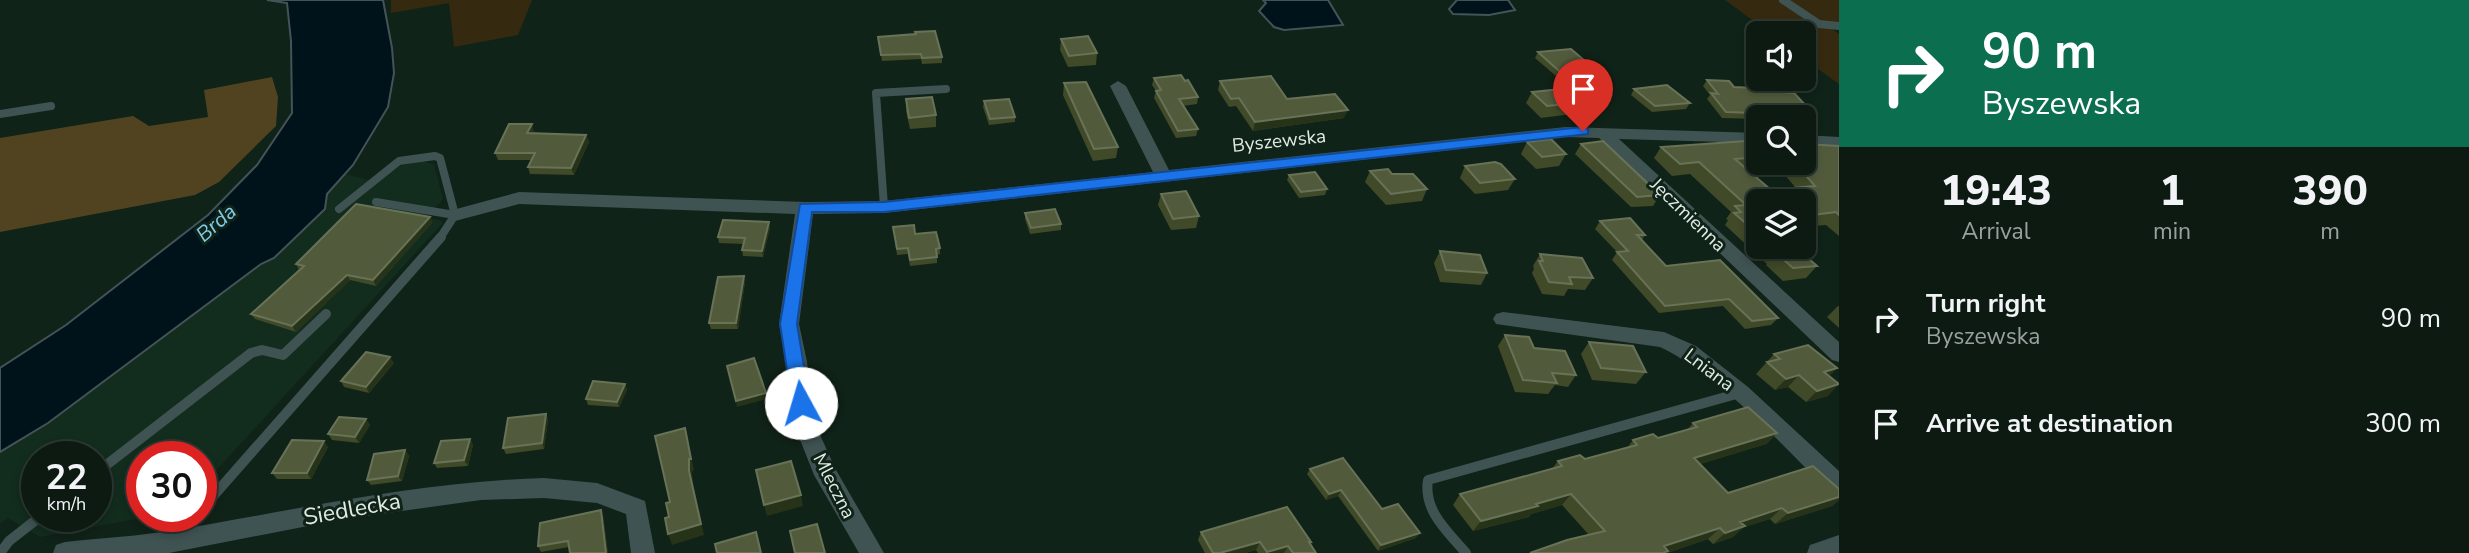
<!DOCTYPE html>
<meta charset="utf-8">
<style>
body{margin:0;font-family:"Nunito Sans",sans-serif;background:#1a2720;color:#f1f3f6;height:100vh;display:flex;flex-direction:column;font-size:26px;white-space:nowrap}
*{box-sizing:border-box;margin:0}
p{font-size:23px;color:#9aa19f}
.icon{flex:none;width:38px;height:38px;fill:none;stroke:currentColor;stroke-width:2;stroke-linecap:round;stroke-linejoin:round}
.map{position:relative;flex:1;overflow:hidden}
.panel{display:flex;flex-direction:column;background:#0c1a12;width:630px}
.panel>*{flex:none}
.top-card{background:#0b6e4f;color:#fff;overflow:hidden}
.fabs{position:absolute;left:1746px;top:21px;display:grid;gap:14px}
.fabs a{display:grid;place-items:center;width:70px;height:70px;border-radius:10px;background:#0c1a12;box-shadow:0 4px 10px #0003,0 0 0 2px #2c3832;font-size:35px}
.speed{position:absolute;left:21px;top:441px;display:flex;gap:14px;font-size:35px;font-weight:700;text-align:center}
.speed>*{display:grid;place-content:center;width:91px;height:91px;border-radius:50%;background:#0c1a12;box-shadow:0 4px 10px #0003,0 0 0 2px #2c3832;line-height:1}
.speed small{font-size:18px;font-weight:400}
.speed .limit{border:10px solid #d22;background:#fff;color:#111}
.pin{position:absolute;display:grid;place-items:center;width:60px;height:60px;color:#fff;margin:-72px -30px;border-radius:50% 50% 50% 0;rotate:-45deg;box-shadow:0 0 7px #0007}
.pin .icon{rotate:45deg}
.me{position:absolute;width:77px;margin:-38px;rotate:354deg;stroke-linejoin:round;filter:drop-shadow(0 0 5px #0008)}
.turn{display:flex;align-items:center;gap:24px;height:147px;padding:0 28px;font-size:32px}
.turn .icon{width:91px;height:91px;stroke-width:2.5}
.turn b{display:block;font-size:49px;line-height:60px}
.eta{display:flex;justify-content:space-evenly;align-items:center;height:119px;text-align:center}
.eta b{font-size:42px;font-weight:800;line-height:49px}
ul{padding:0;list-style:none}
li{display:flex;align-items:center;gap:21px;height:105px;padding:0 28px}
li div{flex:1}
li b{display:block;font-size:26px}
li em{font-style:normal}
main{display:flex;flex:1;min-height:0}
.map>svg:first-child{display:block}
</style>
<main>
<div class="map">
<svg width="1839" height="553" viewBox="0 0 1839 553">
<rect width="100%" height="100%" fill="#102318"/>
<path fill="#122c1d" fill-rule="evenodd" d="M422 161 434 164 443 199 427 217 442 221V224L201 487V457H142V516H152L40 537 8 518 0 524V452L48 423 269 259 345 174 376 182 399 166ZM37 457H96V516H37Z"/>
<g fill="#352a10">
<path d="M391 0H532L518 35 454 47 449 3 391 13Z"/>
<path d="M1725 0H1839V22L1825 24 1839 34V84L1804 59V33H1770Z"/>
</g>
<path fill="#524320" d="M272 77 278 97 276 126 219 182 195 195 0 232V138L133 116 149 126 208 117 204 90Z"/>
<g fill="#00121a" stroke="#445357" stroke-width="2">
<path d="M267 0H383L392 48 394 73 388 107 353 165 327 194 325 209 274 258 261 264 48 423 0 452V368L66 325 208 215 257 165 292 113 291 41 287 3Z"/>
<path d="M1263 0H1328L1343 25 1284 30 1274 27 1259 11 1266 3Z"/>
<path d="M1457 0H1508L1515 10 1489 15 1453 14 1449 9Z"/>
</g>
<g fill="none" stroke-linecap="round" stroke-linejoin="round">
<g stroke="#3f5352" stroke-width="8">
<path d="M1783 0 1819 24 1839 26"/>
<path d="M0 114 51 106"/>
<path d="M376 202 455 215"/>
<path d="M884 207 876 93 946 89"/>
<path d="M339 209 399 161 435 156 440 158 455 215 440 238"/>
</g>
<g stroke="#3f5352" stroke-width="10">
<path d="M96 473 251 353 262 350 283 355 326 314"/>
<path d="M201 510 441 237"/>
<path d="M177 538 196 516"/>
<path d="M0 553 9 541 41 516"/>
<path d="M1466 553C1448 532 1423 511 1428 480L1740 393"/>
</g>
<g fill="#3f5352" fill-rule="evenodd">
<path d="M1118 81 1126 86 1169 170 1566 127 1759 133V143L1619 139 1839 342V362L1832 360 1599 138 1566 137 884 213 813 214 799 324 807 362 812 403 821 437 836 470 884 553H859L814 475 799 437 790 403 787 362 779 324 795 214 519 204 455 221 446 215 449 211 519 192 805 202 884 201 1153 172 1110 86Z"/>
<path d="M1804 135 1839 137V147L1804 145Z"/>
<path d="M1503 312 1664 332 1696 346 1748 387 1839 471V496L1831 493C1780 444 1724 378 1660 347L1496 324 1493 319 1496 314Z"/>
<path d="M544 478 597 483 645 501 655 553H631L626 514 597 503 544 498 481 500 344 519 169 553H53L56 545 65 542C102 538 139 536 176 530 301 509 416 482 544 478Z"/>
<path d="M1839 535V553H1807L1810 545Z"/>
</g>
</g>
<g fill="#404928" fill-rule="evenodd">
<path d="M915 32 942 57V63L922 64 921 59 882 61 878 37 915 35Z"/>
<path d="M1061 39 1097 53 1096 65 1068 67 1060 50Z"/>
<path d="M1538 52 1592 67 1589 73 1556 76 1535 58Z"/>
<path d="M1154 78 1185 81 1198 97 1197 104 1183 106 1198 129 1196 136 1176 138 1154 98 1156 91 1152 85Z"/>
<path d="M1707 80 1734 87 1782 92 1809 109 1801 117H1759V119L1722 118 1707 99 1710 95 1703 86Z"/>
<path d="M1220 81 1287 99 1344 118 1253 131 1236 106 1229 107 1218 90Z"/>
<path d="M1064 83 1118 147 1116 158 1093 161 1063 95Z"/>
<path d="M1634 89 1690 103 1686 109 1652 112 1631 95Z"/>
<path d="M1532 92 1586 102 1580 113 1541 118 1526 103Z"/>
<path d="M906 99 936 115V127L910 129 906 111Z"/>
<path d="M984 101 1015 117V122L989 125 983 107Z"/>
<path d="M534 131 533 133 586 135 589 142 574 175 530 174 528 167 531 160H498L495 153Z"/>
<path d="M1759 141V163H1804L1839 146V236L1826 225 1804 227V201H1759V247H1804L1815 249 1807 257 1817 266 1806 278 1783 281 1766 265 1767 264 1725 225 1728 220 1726 219 1731 212 1690 174 1672 176 1654 158 1661 147ZM1778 167 1796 188 1771 190 1747 169Z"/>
<path d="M1527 142 1566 154 1559 166 1536 169 1521 154Z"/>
<path d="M1581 144 1660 195 1653 206 1631 207 1575 154Z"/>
<path d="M1465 166 1515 179 1508 190 1475 194 1460 178Z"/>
<path d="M1370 171 1392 174 1427 189 1422 201 1386 205 1365 182Z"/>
<path d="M1289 175 1327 189 1325 195 1299 198 1287 180Z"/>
<path d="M1161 194 1199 216 1196 228 1171 230 1158 205Z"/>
<path d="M1025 213 1061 224V230L1030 234 1025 219Z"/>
<path d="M430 217 432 223 376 286 350 280 296 332 255 319 251 314 299 270 296 264Z"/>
<path d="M1600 221 1645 235 1642 240 1666 266 1778 318 1771 325 1745 329 1723 306 1659 313 1612 260 1617 252 1595 229Z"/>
<path d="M893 227 915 234 940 248V254L937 255V263L910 266 908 254 897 255Z"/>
<path d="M770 228 763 257 743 256 742 250 744 244 719 243 718 237Z"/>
<path d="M1440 251 1487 273 1481 285 1440 282 1434 263Z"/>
<path d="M1540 254 1593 278 1585 290 1568 289 1564 296 1542 294 1532 273 1534 269 1533 266Z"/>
<path d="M745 282 738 329H711L709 323Z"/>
<path d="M1838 306H1839V328L1827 317Z"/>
<path d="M1505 335 1534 348 1576 375 1568 387 1555 385 1548 394 1515 392 1498 346Z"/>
<path d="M1589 342 1646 372 1636 384 1592 380 1581 354Z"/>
<path d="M1774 354 1837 368 1829 376 1828 396 1806 402 1788 387 1775 390 1756 374Z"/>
<path d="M394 363 369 393 344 387 341 381Z"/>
<path d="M625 384 627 390 619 407 588 405 586 399Z"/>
<path d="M546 414 548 419 544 449 506 454 503 448Z"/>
<path d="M366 419 370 425 359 443 332 440 328 434Z"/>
<path d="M1693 423 1777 433 1766 444 1700 464 1728 493 1839 489V500L1832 506 1775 524 1770 519 1744 527 1733 537 1713 544 1708 539 1667 553H1530L1589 535 1562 505 1531 514 1529 517 1473 531 1453 505 1460 494 1552 469 1558 461 1585 459 1627 448 1633 440 1658 438 1687 430Z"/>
<path d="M470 439 473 445 468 466 437 468 434 463Z"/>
<path d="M328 447 311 479H277L272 473Z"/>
<path d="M405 450 409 456 402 481 371 485 367 480Z"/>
<path d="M1310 469 1382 509 1416 538 1378 551 1338 496 1326 500 1307 474Z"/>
<path d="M603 516 608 553H570L569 547 541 552 538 546Z"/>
<path d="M1201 532 1311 542 1310 544 1316 553H1258L1256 550 1245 553H1205L1198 540Z"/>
</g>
<g fill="#263319">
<path d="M1348 110 1344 118 1253 131 1255 122Z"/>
<path d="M532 124 534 131 530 141 527 133Z"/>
<path d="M586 135 589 142 574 175 571 168Z"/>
<path d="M430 217 432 223 376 286 373 280Z"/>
<path d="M769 222 770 228 763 257 762 251Z"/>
<path d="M347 275 350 280 296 332 292 326Z"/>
<path d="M744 276 745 282 738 329 736 323Z"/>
<path d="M390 357 394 363 369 393 366 387Z"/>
<path d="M1837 368 1826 380 1824 372Z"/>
<path d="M1799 375 1788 387 1775 390 1786 379Z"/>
<path d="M625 384 627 390 619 407 617 402Z"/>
<path d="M1839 384 1828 396 1806 402 1817 391Z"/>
<path d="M766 393 767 399 737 407 736 401Z"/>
<path d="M546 414 548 419 544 449 542 443Z"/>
<path d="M366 419 370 425 359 443 355 437Z"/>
<path d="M685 428 694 470 692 471 693 482 704 535 672 545 668 534Z"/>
<path d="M1777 433 1766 444 1683 469 1694 458Z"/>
<path d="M470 439 473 445 468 466 464 460Z"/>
<path d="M324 441 328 447 311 479 307 473Z"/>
<path d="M405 450 409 456 402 481 398 476Z"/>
<path d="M1341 490 1338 496 1326 500 1329 494Z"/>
<path d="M1571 494 1562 505 1531 514 1529 517 1473 531 1481 521Z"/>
<path d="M801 495 803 506 767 516 764 505Z"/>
<path d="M1839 497V500L1832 506 1775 524 1788 513Z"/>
<path d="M1782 508 1770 519 1744 527 1733 537 1713 544 1725 533 1740 522Z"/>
<path d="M601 510 603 516 608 553H606Z"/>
<path d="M1720 528 1708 539 1667 553H1657L1664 546Z"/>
<path d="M1420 533 1416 538 1378 551 1381 545Z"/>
<path d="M1260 542 1256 550 1245 553H1220Z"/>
<path d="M1288 546 1284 553H1267V552Z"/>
</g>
<g fill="#515b3c" stroke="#687257" stroke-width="2">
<path d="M935 31 942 57 922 58 921 54 881 55 878 37 916 34 915 32Z"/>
<path d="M1088 36 1097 53 1069 56 1061 39Z"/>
<path d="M1571 49 1592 67 1559 71 1538 52Z"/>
<path d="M1181 75 1185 81 1188 80 1198 97 1179 99 1198 129 1178 131 1156 91 1161 90 1154 78Z"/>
<path d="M1271 76 1287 99 1335 94 1348 110 1255 122 1239 98 1231 99 1220 81Z"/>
<path d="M1707 80 1729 81 1734 87 1778 89 1782 92 1794 93 1809 109H1797L1803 115 1726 112 1711 93 1718 94Z"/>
<path d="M1086 82 1118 147 1094 149 1064 83Z"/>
<path d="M1667 85 1690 103 1655 106 1634 89Z"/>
<path d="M1571 88 1586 102 1547 106 1532 92Z"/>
<path d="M932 97 936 115 909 118 906 99Z"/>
<path d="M1009 99 1015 117 990 119 984 101Z"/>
<path d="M509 124H532L527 133 586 135 571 168 528 167 535 153H495Z"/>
<path d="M1551 139 1566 154 1542 157 1527 142Z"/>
<path d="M1603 141 1660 195 1637 197 1581 144Z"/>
<path d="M1746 141H1759V157L1735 159 1771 190 1815 186 1795 163H1804V144L1839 146V215L1836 212 1804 216V201H1759V235L1734 213 1741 212 1735 206 1746 205 1699 162 1680 164 1661 147Z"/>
<path d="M1495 162 1501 164 1515 179 1480 183 1465 166Z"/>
<path d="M1388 169 1392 174H1413L1427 189 1391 194 1370 171Z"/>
<path d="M1315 172 1327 189 1301 192 1289 175Z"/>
<path d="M1186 191 1199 216 1173 219 1161 194Z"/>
<path d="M356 204 430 217 373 280 347 275 292 326 251 314 304 266 296 264Z"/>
<path d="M1055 209 1061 224 1031 228 1025 213Z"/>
<path d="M1630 218 1645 235H1637L1666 266 1720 260 1778 318 1752 321 1729 299 1665 306 1617 252 1628 251 1600 221Z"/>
<path d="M723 220 769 222 762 251 742 250 745 238 718 237Z"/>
<path d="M914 225 915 234 936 232 940 248 936 249 937 257 910 260 908 248 897 249 893 227Z"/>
<path d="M1804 239 1815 249 1799 250 1817 266 1793 268 1776 253H1779L1772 247H1804Z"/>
<path d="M1440 251 1480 255 1487 273 1446 270Z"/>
<path d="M1540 254 1582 258 1593 278 1569 277 1572 284 1549 282 1539 261H1543Z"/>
<path d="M744 276 736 323H709L718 277Z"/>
<path d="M1505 335 1529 337 1534 348 1565 351 1576 375 1552 373 1557 383 1523 380Z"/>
<path d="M1589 342 1633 346 1646 372 1601 368Z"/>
<path d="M1808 345 1837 368 1824 372 1839 384 1817 391 1799 375 1786 379 1767 362 1780 359 1774 354Z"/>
<path d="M366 352 390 357 366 387 341 381Z"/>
<path d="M754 358 766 393 736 401 727 366Z"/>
<path d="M593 381 625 384 617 402 586 399Z"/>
<path d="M1748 407 1777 433 1694 458 1728 493 1813 466 1839 489V497L1788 513 1782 508 1740 522 1745 526 1725 533 1720 528 1664 546 1668 551 1663 553H1530L1567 540 1605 531 1571 494 1536 504 1538 506 1481 521 1460 494 1562 466 1558 461 1580 455 1585 459 1637 445 1633 440 1653 434 1658 438 1697 427 1693 423Z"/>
<path d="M546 414 542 443 503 448 508 418Z"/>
<path d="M339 417 366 419 355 437 328 434Z"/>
<path d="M685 428 691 459H689V471L701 524 668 534 665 518 669 517 666 503 670 502 655 436Z"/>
<path d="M470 439 464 460 434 463 441 441Z"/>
<path d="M292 440 324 441 307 473H272Z"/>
<path d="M405 450 398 476 367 480 374 454Z"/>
<path d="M1343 458 1382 509 1398 504 1420 533 1381 545 1341 490 1329 494 1310 469Z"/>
<path d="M791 461 801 495 764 505 756 470Z"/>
<path d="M1287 507 1311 542H1309L1316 553H1293L1288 546 1267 552 1260 542 1220 553H1213L1201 532Z"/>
<path d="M601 510 606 553H570L568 541 538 546 540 523Z"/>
<path d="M817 524 825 553H795L790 531Z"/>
<path d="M756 532 761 553H717L715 544Z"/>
</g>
<path fill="#1a73e8" stroke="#114b97" stroke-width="2" d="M1583 127 1588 129V134L884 212H812L797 324 810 403 808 408H795L792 403 780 324 800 204 884 202Z"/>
<g text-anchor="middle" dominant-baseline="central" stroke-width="6" stroke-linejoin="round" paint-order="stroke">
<g font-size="19" fill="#e1ece4" stroke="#102318">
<text transform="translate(1279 141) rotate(-6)">Byszewska</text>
<text transform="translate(1688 215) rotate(44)">Jęczmienna</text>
<text transform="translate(1709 370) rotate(37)">Lniana</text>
<text transform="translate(834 486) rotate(63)">Mleczna</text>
</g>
<g font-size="21" font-style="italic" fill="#81cbe9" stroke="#102318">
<text transform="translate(216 223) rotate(-41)">Brda</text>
</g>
<g font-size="23" fill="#e1ece4" stroke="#102318">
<text transform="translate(352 509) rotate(-10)">Siedlecka</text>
</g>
</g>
</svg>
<div class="fabs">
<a><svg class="icon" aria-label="sound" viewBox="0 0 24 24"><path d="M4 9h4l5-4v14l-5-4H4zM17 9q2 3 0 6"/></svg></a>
<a><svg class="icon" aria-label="search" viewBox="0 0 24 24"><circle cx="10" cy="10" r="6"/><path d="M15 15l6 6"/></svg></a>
<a><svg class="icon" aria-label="layers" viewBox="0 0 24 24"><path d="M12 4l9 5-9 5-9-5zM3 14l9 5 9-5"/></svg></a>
</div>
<div class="speed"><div>22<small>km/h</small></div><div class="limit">30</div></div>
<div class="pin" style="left:1583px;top:131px;background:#d93025"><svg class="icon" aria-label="arrive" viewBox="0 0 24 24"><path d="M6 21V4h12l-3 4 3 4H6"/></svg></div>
<svg class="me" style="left:801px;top:403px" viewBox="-20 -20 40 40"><circle r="19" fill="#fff"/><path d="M0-13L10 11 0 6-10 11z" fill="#1a73e8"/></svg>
</div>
<section class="panel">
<div class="top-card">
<div class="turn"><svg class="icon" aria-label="right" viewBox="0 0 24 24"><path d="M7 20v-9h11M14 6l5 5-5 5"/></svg><div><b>90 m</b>Byszewska</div></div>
</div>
<div class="eta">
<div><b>19:43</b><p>Arrival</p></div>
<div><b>1</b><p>min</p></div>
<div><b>390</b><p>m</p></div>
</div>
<ul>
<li><svg class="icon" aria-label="right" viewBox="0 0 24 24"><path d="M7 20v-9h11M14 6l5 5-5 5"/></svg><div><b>Turn right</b><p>Byszewska</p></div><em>90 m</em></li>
<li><svg class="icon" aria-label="arrive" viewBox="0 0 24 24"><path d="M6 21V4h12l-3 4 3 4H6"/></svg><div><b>Arrive at destination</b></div><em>300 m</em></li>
</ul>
</section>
</main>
